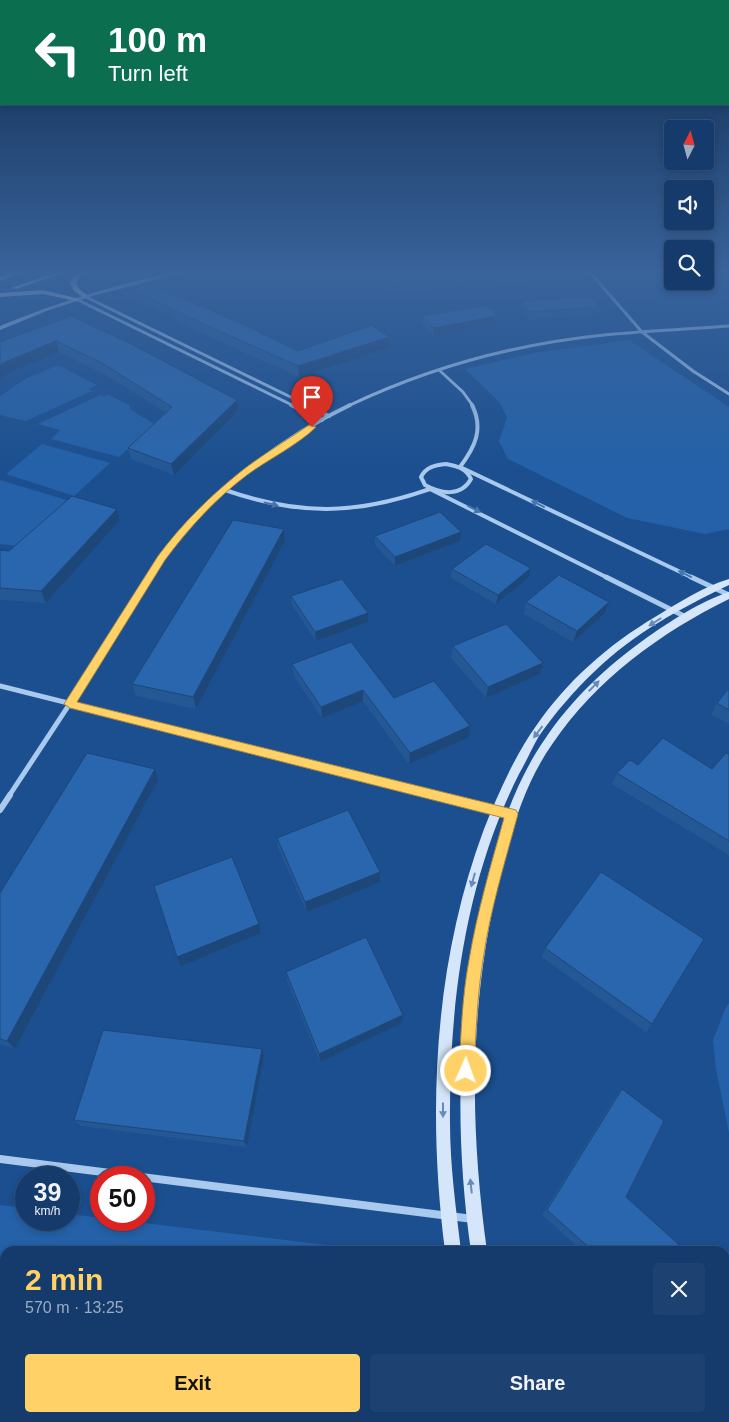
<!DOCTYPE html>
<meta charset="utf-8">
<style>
body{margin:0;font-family:Helvetica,sans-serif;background:#1d4271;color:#f1f3f6;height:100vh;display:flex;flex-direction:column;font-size:19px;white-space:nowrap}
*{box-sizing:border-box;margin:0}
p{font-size:16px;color:#9dadc1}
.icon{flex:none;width:28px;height:28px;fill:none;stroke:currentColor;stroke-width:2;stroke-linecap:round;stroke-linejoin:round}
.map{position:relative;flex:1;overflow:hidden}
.side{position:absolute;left:0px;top:1246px;width:730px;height:176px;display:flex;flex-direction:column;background:#143b6b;border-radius:15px 15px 0 0;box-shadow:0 2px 8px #0003,0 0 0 1px #33557e}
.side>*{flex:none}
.banner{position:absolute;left:0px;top:0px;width:730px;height:105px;box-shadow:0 2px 8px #0003,0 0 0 1px #33557e;background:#0b6e4f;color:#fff;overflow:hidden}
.needle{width:32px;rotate:6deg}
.fabs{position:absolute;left:664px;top:120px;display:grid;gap:10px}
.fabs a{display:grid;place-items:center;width:50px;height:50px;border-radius:5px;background:#143b6b;box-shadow:0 2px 8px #0003,0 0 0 1px #33557e;font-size:25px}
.speed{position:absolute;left:15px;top:1166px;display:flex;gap:10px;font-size:25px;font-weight:700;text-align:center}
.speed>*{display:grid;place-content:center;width:65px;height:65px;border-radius:50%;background:#143b6b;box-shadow:0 2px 8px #0003,0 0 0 1px #33557e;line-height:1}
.speed small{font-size:12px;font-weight:400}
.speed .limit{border:8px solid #d22;background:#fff;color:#111}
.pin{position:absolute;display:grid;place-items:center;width:42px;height:42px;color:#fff;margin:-51px -21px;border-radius:50% 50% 50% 0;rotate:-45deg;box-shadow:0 0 5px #0007}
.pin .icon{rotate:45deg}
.me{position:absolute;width:55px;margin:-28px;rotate:2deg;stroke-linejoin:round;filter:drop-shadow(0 0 4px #0008)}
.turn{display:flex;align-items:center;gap:18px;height:105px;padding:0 25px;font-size:22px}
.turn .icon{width:65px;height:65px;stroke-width:2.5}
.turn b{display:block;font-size:35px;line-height:42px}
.round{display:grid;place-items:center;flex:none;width:52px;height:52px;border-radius:5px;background:#1d4271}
.overview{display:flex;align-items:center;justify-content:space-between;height:85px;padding:0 25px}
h1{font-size:30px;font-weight:600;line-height:38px;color:#ffd166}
.action{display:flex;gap:10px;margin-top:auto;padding:10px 25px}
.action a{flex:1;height:58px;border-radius:5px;background:#ffd166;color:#111;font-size:20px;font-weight:600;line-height:58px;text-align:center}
.action a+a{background:#1d4271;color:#f1f3f6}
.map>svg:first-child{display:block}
</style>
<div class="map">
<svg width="729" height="1422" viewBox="0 0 729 1422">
<rect width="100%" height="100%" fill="#1b4f8f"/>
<g fill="#2461a8">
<path d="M629 340 729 407V529L705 534 627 518 508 459 499 441 507 418 500 403 465 369 534 353Z"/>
<path d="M58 365 97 385 89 389 92 391 26 421 0 415V396L27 378Z"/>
<path d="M100 395 104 396 109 395 129 405 130 409 154 424 119 457 51 439 60 430 38 424Z"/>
<path d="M42 444 110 463 74 496 6 474Z"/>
<path d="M0 480 70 501 18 546 0 544Z"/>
<path d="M729 1003V1133L716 1069 713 1040 726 1007Z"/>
<path d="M0 1205 26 1208V1220H69V1214L101 1218V1220H120L377 1251H5V1418H436V1422H0Z"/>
</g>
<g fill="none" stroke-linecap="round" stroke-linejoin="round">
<g stroke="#a9c9ee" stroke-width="3">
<path d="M588 270 642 332 693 371 729 394"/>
<path d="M84 296 309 406"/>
<path d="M76 299 294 406"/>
<path d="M439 370 463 392 473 406"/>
<path d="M348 406C428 368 515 344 604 335 645 331 687 329 729 326"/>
</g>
<g stroke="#a9c9ee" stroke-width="4">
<path d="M291 405 322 420"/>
<path d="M307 405 329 416"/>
<path d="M472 405C484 429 475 447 460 467L693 578"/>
<path d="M446 464C457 466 466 468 471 479 461 497 441 494 425 485L421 477C426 467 435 465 446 464Z"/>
<path d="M225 490C300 516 355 515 430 489L608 578"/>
<path d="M148 578C193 507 274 441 350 405"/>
</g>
<g stroke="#a9c9ee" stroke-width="5">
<path d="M606 577 686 617"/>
<path d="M691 577 729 595"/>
<path d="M0 686 439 796"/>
<path d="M9 796 88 676 149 577"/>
</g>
<g stroke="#a9c9ee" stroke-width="6">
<path d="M434 795 511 814"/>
<path d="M0 810 10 795"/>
</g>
<path stroke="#a9c9ee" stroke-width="8" d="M0 1159 473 1219"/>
<path fill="#a9c9ee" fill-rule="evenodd" d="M184 270H194L96 295 49 310 0 330V326C60 301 121 283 184 270Z"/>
<g fill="#d6e6fa" fill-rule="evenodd">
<path d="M729 579V585C681 608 633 634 595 671 574 691 555 713 539 736 532 748 526 762 519 774 465 881 449 1005 450 1123 450 1166 456 1208 461 1251H445C427 1110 434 963 484 829 498 794 514 757 536 726 567 681 608 645 655 617 678 603 703 587 729 579Z"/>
<path d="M729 592V599C660 633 597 679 553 743 526 781 512 827 501 872 469 1000 469 1121 487 1251H471C454 1132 457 1013 483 896 496 841 513 785 545 739 571 700 607 666 645 639 669 622 701 601 729 592Z"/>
<path d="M470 1418H488L489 1422H471Z"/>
<path d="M498 1418H516L517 1422H499Z"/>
</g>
<g fill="#f0f6ff" fill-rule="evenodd">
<path d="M18 270H28L0 281V277Z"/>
<path d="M63 270H73L16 289 11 288Z"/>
<path d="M80 270H87L79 277 76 283 79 289 88 296 84 298 74 291 70 283 74 275Z"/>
<path d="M43 290 80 299 76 301 43 294 0 297V293Z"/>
</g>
</g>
<g fill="#245895">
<path d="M380 270H462L467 279 466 286 389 292Z"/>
<path d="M484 270H570V271L569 279 494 284Z"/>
<path d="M134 290 298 351 389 348 299 377 201 333 136 300Z"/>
<path d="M522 301 599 307 598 315 528 320 521 309Z"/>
<path d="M71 316 237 400 238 411 174 475 131 459 128 448 166 413 104 374 59 352 8 373 0 379V342Z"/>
<path d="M422 316 497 325 434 336 422 324Z"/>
<path d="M117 509 120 520 46 603 0 600V550L9 551Z"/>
<path d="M375 536 460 541 395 566 375 545Z"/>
<path d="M285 541 196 709 136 696 132 684Z"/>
<path d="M452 569 529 577 496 604 451 578Z"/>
<path d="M291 596 368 622 316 641 292 605Z"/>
<path d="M526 602H609L605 613 573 642 524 614Z"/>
<path d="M453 646 543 663 540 674 486 698 451 658Z"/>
<path d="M292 664 394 698 469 737 409 764 363 701 322 718 294 676Z"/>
<path d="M729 688V724L711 715 717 703Z"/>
<path d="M729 754V855L612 784 617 773 638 765 712 769Z"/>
<path d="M158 780 15 1049 0 1044V893Z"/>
<path d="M277 838 380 882 307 912 278 848Z"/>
<path d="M545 948 652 1024 646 1032 542 957Z"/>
<path d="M286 972 402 1023 320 1062 287 980Z"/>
<path d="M262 1049 264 1056 247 1147 81 1126 74 1120Z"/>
<path d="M622 1089 626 1197 686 1251H583L542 1215 616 1096Z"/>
</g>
<g fill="#1d4779">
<path d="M498 316 497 325 434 336V328Z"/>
<path d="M389 337V348L299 377 298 366Z"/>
<path d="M56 341 59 352 8 373 0 379V365L5 362Z"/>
<path d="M237 400 238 411 174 475 171 464Z"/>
<path d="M117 509 120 520 46 603 41 591Z"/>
<path d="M284 529 285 541 196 709 193 697Z"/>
<path d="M461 532 460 541 395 566V557Z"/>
<path d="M531 568 529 577 496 604 498 595Z"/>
<path d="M609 602 605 613 573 642 577 631Z"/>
<path d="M368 613V622L316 641 315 632Z"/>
<path d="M543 663 540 674 486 698 488 687Z"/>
<path d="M363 690V701L322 718 321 707Z"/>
<path d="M470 726 469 737 409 764 410 753Z"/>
<path d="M155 769 158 780 15 1049 7 1041Z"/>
<path d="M380 872V882L307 912 305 902Z"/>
<path d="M259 924 261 933 181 966 177 957Z"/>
<path d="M403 1015 402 1023 320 1062 319 1054Z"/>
<path d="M262 1049 264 1056 247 1147 244 1141Z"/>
</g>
<g fill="#2a66ad" stroke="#1d4779">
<path d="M383 270H462L467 279 389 284Z"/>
<path d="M490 270H570V271L495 277Z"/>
<path d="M149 284 240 323 298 351 372 325 389 337 298 366 199 322 134 290Z"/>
<path d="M590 296 599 307 529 312 522 301Z"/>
<path d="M486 305 498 316 434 328 422 316Z"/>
<path d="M71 316 133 345 237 400 171 464 128 448 172 407 102 363 56 341 5 362 0 365V342Z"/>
<path d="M72 496 117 509 41 591 0 588V550L9 551Z"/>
<path d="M440 512 461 532 395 557 375 536Z"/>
<path d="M233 520 284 529 193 697 132 684Z"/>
<path d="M486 544 531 568 498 595 452 569Z"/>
<path d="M559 575 609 602 577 631 526 602Z"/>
<path d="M342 579 368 613 315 632 291 596Z"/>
<path d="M506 624 543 663 488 687 453 646Z"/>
<path d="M351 642 394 698 434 681 470 726 410 753 363 690 321 707 292 664Z"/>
<path d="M729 688V710L717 703Z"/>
<path d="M663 738 712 769 726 753 729 754V841L617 773 630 760 638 765Z"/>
<path d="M87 753 155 769 7 1041 0 1039V893Z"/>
<path d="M348 810 380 872 305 902 277 838Z"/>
<path d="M232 857 259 924 177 957 154 886Z"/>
<path d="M601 872 704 939 652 1024 545 948Z"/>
<path d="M366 937 403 1015 319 1054 286 972Z"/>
<path d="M103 1030 262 1049 244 1141 74 1120Z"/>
<path d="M622 1089 664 1121 626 1197 686 1251H593L547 1210Z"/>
</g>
<defs><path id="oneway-solid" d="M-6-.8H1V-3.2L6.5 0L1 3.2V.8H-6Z" transform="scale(1.25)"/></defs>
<g fill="#4674ac">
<use href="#oneway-solid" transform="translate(271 504) rotate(12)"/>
<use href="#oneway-solid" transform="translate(538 504) rotate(-154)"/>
<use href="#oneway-solid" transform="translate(474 509) rotate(27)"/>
<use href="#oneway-solid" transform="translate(685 574) rotate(-154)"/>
</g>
<g fill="#668bba">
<use href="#oneway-solid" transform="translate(655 622) rotate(148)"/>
<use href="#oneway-solid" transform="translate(594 686) rotate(-45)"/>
<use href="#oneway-solid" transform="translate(538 732) rotate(127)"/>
<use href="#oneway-solid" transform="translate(473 880) rotate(105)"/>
<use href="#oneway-solid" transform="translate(443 1110) rotate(90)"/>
<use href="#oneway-solid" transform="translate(471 1186) rotate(-96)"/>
</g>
<linearGradient id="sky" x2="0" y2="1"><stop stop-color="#0f2b4f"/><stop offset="0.58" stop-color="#39639b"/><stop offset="1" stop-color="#39639b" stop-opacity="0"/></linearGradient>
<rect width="729" height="469" fill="url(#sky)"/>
<path fill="#ffd166" stroke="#a68842" d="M309 425 316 427C298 445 267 460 247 475 215 499 188 529 165 560L77 702 516 810 518 814C505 862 490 910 483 960 477 997 476 1034 474 1071L472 1077 466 1079 461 1077 459 1071C461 1034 462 997 469 960 477 912 491 865 504 818L70 708 64 704 158 556C181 525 208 498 239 473 260 456 286 441 309 425Z"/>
</svg>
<div class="fabs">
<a><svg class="needle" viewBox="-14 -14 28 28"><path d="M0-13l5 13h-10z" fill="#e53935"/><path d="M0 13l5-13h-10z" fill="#9dadc1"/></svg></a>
<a><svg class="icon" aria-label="sound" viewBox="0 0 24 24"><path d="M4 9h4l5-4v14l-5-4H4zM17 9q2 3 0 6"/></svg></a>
<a><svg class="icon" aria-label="search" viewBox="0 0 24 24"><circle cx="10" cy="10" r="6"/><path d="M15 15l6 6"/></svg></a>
</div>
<div class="speed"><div>39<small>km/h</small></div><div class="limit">50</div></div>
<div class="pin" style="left:312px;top:427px;background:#d93025"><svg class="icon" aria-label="arrive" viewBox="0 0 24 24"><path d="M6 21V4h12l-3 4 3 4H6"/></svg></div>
<svg class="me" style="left:466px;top:1071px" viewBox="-20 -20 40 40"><circle r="17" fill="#ffd166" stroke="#fff" stroke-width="3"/><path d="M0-11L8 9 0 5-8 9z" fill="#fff"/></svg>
<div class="banner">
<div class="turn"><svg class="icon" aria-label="left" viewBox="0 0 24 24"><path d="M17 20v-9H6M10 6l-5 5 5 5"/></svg><div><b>100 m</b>Turn left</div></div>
</div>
<section class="side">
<div class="overview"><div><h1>2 min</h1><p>570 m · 13:25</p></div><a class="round"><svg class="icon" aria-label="close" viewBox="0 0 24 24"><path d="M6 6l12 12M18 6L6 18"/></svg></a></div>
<div class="action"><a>Exit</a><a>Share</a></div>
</section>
</div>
